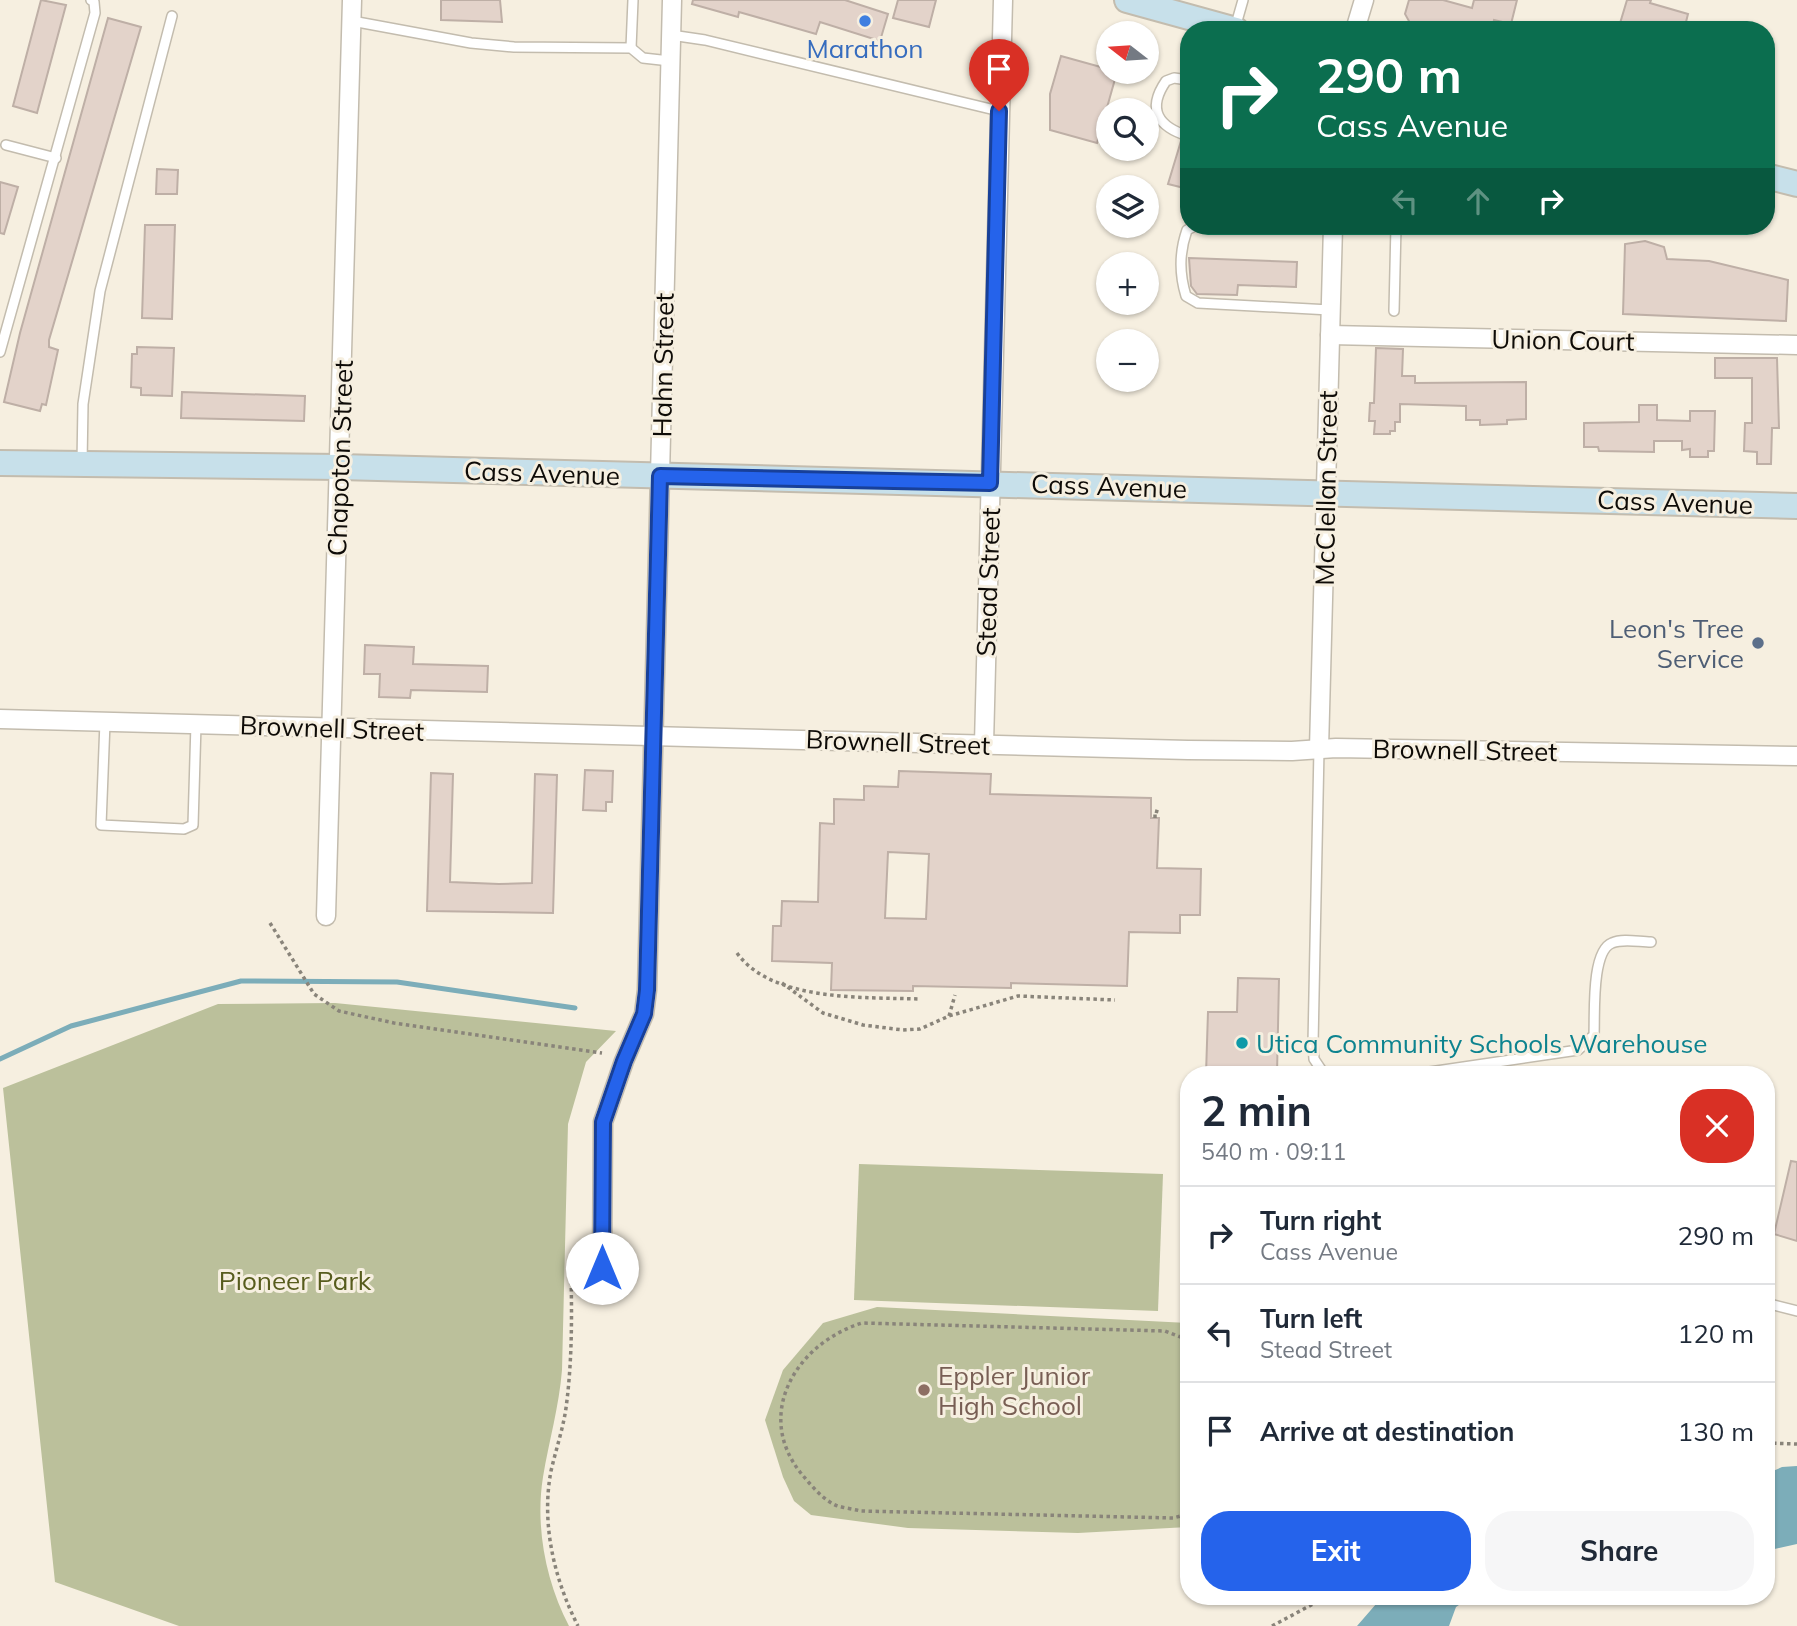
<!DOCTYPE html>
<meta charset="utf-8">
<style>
body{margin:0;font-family:Mulish,sans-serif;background:#f6f6f7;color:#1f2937;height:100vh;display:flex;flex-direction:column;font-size:26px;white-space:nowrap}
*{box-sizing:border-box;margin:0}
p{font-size:23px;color:#747a83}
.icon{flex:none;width:38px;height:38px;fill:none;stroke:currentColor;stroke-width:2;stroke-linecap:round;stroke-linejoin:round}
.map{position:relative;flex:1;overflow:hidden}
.details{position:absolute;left:1180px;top:1066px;width:595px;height:539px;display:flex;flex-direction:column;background:#fff;border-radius:28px;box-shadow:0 2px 5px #0004}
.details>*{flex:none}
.hud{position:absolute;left:1180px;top:21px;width:595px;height:214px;border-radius:28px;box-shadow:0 2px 5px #0004;background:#0b6e4f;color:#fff;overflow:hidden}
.needle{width:46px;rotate:287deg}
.tools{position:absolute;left:1096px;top:21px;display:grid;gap:14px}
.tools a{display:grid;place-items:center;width:63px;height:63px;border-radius:50%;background:#fff;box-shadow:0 2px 5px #0004;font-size:35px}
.pin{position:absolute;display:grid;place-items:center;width:60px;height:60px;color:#fff;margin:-72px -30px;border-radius:50% 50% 50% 0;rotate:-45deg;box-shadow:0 0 7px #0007}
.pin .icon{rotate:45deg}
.me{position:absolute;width:77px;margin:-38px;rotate:0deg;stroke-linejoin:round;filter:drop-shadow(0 0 5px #0008)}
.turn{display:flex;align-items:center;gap:24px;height:147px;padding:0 21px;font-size:32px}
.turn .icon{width:91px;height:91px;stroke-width:2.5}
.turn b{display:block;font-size:49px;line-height:60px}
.lanes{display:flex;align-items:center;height:66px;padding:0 21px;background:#0003;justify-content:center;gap:35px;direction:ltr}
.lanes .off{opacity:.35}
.round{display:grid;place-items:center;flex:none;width:74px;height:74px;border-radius:28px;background:#f6f6f7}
.overview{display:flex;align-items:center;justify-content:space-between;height:119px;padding:0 21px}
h1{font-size:42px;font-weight:700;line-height:52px}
.action{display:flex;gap:14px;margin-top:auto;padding:14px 21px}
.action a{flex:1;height:80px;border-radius:28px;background:#2563eb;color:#fff;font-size:28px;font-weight:700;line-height:80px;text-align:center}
.action a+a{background:#f6f6f7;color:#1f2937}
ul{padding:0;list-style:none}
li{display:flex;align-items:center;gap:21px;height:98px;padding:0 21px;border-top:2px solid #e0e1e3}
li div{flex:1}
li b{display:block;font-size:26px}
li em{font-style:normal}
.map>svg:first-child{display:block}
</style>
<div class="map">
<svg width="1797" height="1626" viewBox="0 0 1797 1626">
<rect width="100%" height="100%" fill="#f6efe0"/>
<g fill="#bbc09b">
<path d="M335 1003 616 1031 586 1062 568 1124 562 1370C559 1407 549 1441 543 1477 535 1527 546 1582 569 1626H179L55 1582 3 1088 218 1004Z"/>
<path d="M859 1164 1163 1174 1158 1311 854 1300Z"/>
<path d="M877 1307 1188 1323V1527L1078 1533 908 1528 811 1515 794 1501 783 1477 765 1420 783 1370 823 1323Z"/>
</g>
<g fill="#7cadb9">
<path d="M1797 1466V1544L1766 1551V1474L1782 1467Z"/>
<path d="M1383 1596H1472L1456 1607 1449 1626H1357Z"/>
</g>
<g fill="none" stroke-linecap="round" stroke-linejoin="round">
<path stroke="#7cadb9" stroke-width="5" d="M0 1059 71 1026 241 981 397 982 575 1008"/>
</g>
<g fill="#e3d3ca" stroke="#beafa6" stroke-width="2" fill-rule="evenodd">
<path d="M41 0 66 5 37 113 13 106Z"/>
<path d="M441 0H500L502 22 441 20Z"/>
<path d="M693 0H845L888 14 880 41 820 22 816 34 739 12 738 17 692 4Z"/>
<path d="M898 0H936L929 27 893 18Z"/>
<path d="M1409 0H1443L1472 8 1474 0H1517L1511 24 1494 20 1492 30H1435L1410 23 1405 14Z"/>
<path d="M1627 0H1651L1650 3 1688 14 1684 30H1618Z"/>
<path d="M108 18 141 27 49 340V347L58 350 46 405 42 404 40 411 4 402 20 333Z"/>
<path d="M1061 56 1108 69V72H1117L1097 143 1050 130V94Z"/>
<path d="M1181 141 1188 143V189L1168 184Z"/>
<path d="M157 169 178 170 177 194H156Z"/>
<path d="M0 182 18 187 4 234 0 233Z"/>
<path d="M145 225H175L172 319 142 318Z"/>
<path d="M1645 241 1664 247 1667 259 1709 261 1788 280 1786 321 1623 314 1625 244Z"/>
<path d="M1189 258 1297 262 1296 287 1238 285 1237 295 1197 294 1191 286Z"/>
<path d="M137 347 174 348 172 396 141 395V388L131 387 132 354H137Z"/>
<path d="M1376 348 1403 349 1402 376H1415V383L1526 382V419L1507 420V424L1480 425V420H1466V406L1400 404V422H1395V431H1390V434H1374L1375 421H1369L1370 403H1374Z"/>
<path d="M1715 358H1777L1779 428H1772L1771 464H1757V452L1744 451 1745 423H1752V378H1715Z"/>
<path d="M182 392 305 396 304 421 181 418Z"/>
<path d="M1639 405H1657V420L1690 421V411H1715L1714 451H1708V457H1690V449L1682 450V441H1654V452L1599 451 1598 447H1584V423L1639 422Z"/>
<path d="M365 645 414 647 413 664 488 666 487 692 411 690 410 698 379 697 380 674H364Z"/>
<path d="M585 770 613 771 612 802H606V811L583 810Z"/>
<path d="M899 771 991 774 990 794 1151 798V818H1159L1157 868 1201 869 1200 915H1180V933L1129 932 1127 986 1011 983V988L913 986V991L831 990 832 963 772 961 773 926H781L782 901 818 902 820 823 834 824V799L864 800V786L898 787ZM888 852 929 854 926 919 885 918Z"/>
<path d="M431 773 453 774 450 882 499 884 532 883 535 774 557 775 553 913 427 911Z"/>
<path d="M1238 978 1279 979 1277 1074H1206L1208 1012H1237Z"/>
<path d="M1791 1161 1797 1162V1241L1774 1234Z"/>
</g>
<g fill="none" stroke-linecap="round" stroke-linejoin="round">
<g stroke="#c3bcae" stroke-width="12">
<g id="lane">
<path d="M352 21 471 43 514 47 631 48 643 58 670 61"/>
<path d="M1235 28 1243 0"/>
<path d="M671 35 705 40 999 111"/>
<path d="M631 48 633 0"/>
<path d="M1188 80 1174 78 1166 81C1146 110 1159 127 1188 136"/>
<path d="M6 145 56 158"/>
<path d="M1195 226 1187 230C1179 253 1179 273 1186 296L1198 303 1330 310"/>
<path d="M1262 226 1333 227"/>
<path d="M1394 311 1396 226"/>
<path d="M0 352 95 13 94 2 91 0"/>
<path d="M82 463 83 404 100 291 172 16"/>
<path d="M105 722 101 825 184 829 193 825 196 724"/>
<path d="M1319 749 1313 1044 1314 1059 1324 1074"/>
<path d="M1416 1074 1578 1050 1594 1035C1595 1015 1591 951 1612 943 1623 938 1639 942 1651 942"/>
<path d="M1766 1303 1797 1311"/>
</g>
</g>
<g stroke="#c3bcae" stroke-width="21">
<g id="street">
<path d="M1355 30 1364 0"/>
<path d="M1330 335 1797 345"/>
<path d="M0 719 1188 750 1292 751 1336 748 1797 756"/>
<path d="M984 744 1003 0"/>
<path d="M1319 749 1333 226"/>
<path d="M326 916 352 0"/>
<path d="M602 1268 603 1122 624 1061 644 1014 647 990 672 0"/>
</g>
</g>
<g stroke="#c3bcae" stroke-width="28">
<g id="secondary">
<path d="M1127 0 1236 30"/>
<path d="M1766 176 1797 184"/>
<path d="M0 463 340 467 1797 506"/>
</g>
</g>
<g stroke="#89847a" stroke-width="3.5" stroke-dasharray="3.5 3.5" stroke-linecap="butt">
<path d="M1155 818V811L1159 812"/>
<path d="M270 923 314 994 339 1011 394 1023 602 1053"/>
<path d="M737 953C772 1002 865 997 918 999"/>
<path d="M782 983 823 1013 863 1025 903 1030 920 1029 949 1016 1018 996 1115 1000"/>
<path d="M949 1016 955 995"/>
<path d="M571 1274C572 1319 572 1363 566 1408 563 1429 556 1449 551 1471 541 1523 554 1579 578 1626"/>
<path d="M571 1284H594"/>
<path d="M1188 1340 1165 1331 862 1323C797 1343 754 1413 800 1472 810 1484 821 1498 835 1505 843 1508 853 1509 861 1511L1173 1518 1188 1514"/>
<path d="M1766 1443 1797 1444"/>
<path d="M1272 1626 1328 1596"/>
</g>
<use href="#lane" stroke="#fff" stroke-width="9"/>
<use href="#street" stroke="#fff" stroke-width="18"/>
<use href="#secondary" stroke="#c7e0ea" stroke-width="24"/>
</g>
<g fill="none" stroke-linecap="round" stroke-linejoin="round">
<g stroke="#184099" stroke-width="18">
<path id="route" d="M602 1268 603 1122 624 1061 644 1014 647 990 660 476 990 483 999 111"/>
</g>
<use href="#route" stroke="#2563eb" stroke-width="12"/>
</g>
<circle fill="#3f7fe0" stroke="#f6efe0" stroke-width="2.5" cx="865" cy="21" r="7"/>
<circle fill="#5c6f8a" stroke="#f6efe0" stroke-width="2.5" cx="1758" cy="643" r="7"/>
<circle fill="#0f9aa8" stroke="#f6efe0" stroke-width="2.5" cx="1242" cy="1043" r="7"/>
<circle fill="#8d6e63" stroke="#f6efe0" stroke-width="2.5" cx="924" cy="1390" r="7"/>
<g text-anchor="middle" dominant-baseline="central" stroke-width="6" stroke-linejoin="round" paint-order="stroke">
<g font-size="26" fill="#366cbe" stroke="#f6efe0">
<text x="865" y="48">Marathon</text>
</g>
<g font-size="26" fill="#0e0b07" stroke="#f6efe0">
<text transform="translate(1563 340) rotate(1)">Union Court</text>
<text transform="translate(663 365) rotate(-89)">Hahn Street</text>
<text transform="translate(340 458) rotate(-88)">Chapoton Street</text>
<text transform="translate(542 473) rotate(2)">Cass Avenue</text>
<text transform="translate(1109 486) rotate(2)">Cass Avenue</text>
<text transform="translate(1326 488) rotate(-89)">McClellan Street</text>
<text transform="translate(1675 502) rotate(2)">Cass Avenue</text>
<text transform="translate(988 582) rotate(-88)">Stead Street</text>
<text transform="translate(332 728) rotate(2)">Brownell Street</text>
<text transform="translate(898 742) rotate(2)">Brownell Street</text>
<text transform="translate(1465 750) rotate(1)">Brownell Street</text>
</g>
<g font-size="26" fill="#4e5e75" stroke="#f6efe0" text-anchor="end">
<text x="1744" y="628">Leon's Tree<tspan x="1744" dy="30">Service</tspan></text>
</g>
<g font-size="26" fill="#0d838f" stroke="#f6efe0" text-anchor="start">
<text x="1256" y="1043">Utica Community Schools Warehouse</text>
</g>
<g font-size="26" fill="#575c1d" stroke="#f6efe0">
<text x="295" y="1280">Pioneer Park</text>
</g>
<g font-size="26" fill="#785e54" stroke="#f6efe0" text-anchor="start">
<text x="938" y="1375">Eppler Junior<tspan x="938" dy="30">High School</tspan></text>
</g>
</g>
</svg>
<div class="tools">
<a><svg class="needle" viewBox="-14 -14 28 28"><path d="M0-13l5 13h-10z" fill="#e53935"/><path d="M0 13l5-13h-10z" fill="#747a83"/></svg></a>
<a><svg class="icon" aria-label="search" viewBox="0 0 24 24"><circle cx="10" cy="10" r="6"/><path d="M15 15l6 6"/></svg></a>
<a><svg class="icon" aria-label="layers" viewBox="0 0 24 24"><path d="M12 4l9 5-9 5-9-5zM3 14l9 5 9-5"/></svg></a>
<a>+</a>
<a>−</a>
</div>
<div class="pin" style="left:999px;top:111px;background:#d93025"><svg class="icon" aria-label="arrive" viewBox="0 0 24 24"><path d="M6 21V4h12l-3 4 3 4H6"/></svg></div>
<svg class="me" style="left:602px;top:1268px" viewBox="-20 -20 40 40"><circle r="19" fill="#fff"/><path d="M0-13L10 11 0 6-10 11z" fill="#2563eb"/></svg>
<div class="hud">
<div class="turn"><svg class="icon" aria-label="right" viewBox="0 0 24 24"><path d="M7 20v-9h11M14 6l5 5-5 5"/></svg><div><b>290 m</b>Cass Avenue</div></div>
<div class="lanes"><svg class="icon off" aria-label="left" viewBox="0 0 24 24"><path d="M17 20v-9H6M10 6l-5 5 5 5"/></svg><svg class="icon off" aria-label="ahead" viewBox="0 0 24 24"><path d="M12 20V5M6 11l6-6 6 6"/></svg><svg class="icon" aria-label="right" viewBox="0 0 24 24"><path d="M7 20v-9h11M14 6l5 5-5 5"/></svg></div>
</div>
<section class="details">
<div class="overview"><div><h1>2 min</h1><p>540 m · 09:11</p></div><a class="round" style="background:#d93025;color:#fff"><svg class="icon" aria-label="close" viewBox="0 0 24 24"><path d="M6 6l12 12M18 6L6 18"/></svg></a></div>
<ul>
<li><svg class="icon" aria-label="right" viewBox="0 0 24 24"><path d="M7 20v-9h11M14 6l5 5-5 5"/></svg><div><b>Turn right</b><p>Cass Avenue</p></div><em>290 m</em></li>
<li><svg class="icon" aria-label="left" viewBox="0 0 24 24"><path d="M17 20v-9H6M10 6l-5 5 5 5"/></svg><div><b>Turn left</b><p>Stead Street</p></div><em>120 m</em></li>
<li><svg class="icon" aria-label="arrive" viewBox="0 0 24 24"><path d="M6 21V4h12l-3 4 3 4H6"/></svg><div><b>Arrive at destination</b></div><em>130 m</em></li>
</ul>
<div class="action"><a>Exit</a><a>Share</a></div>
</section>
</div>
